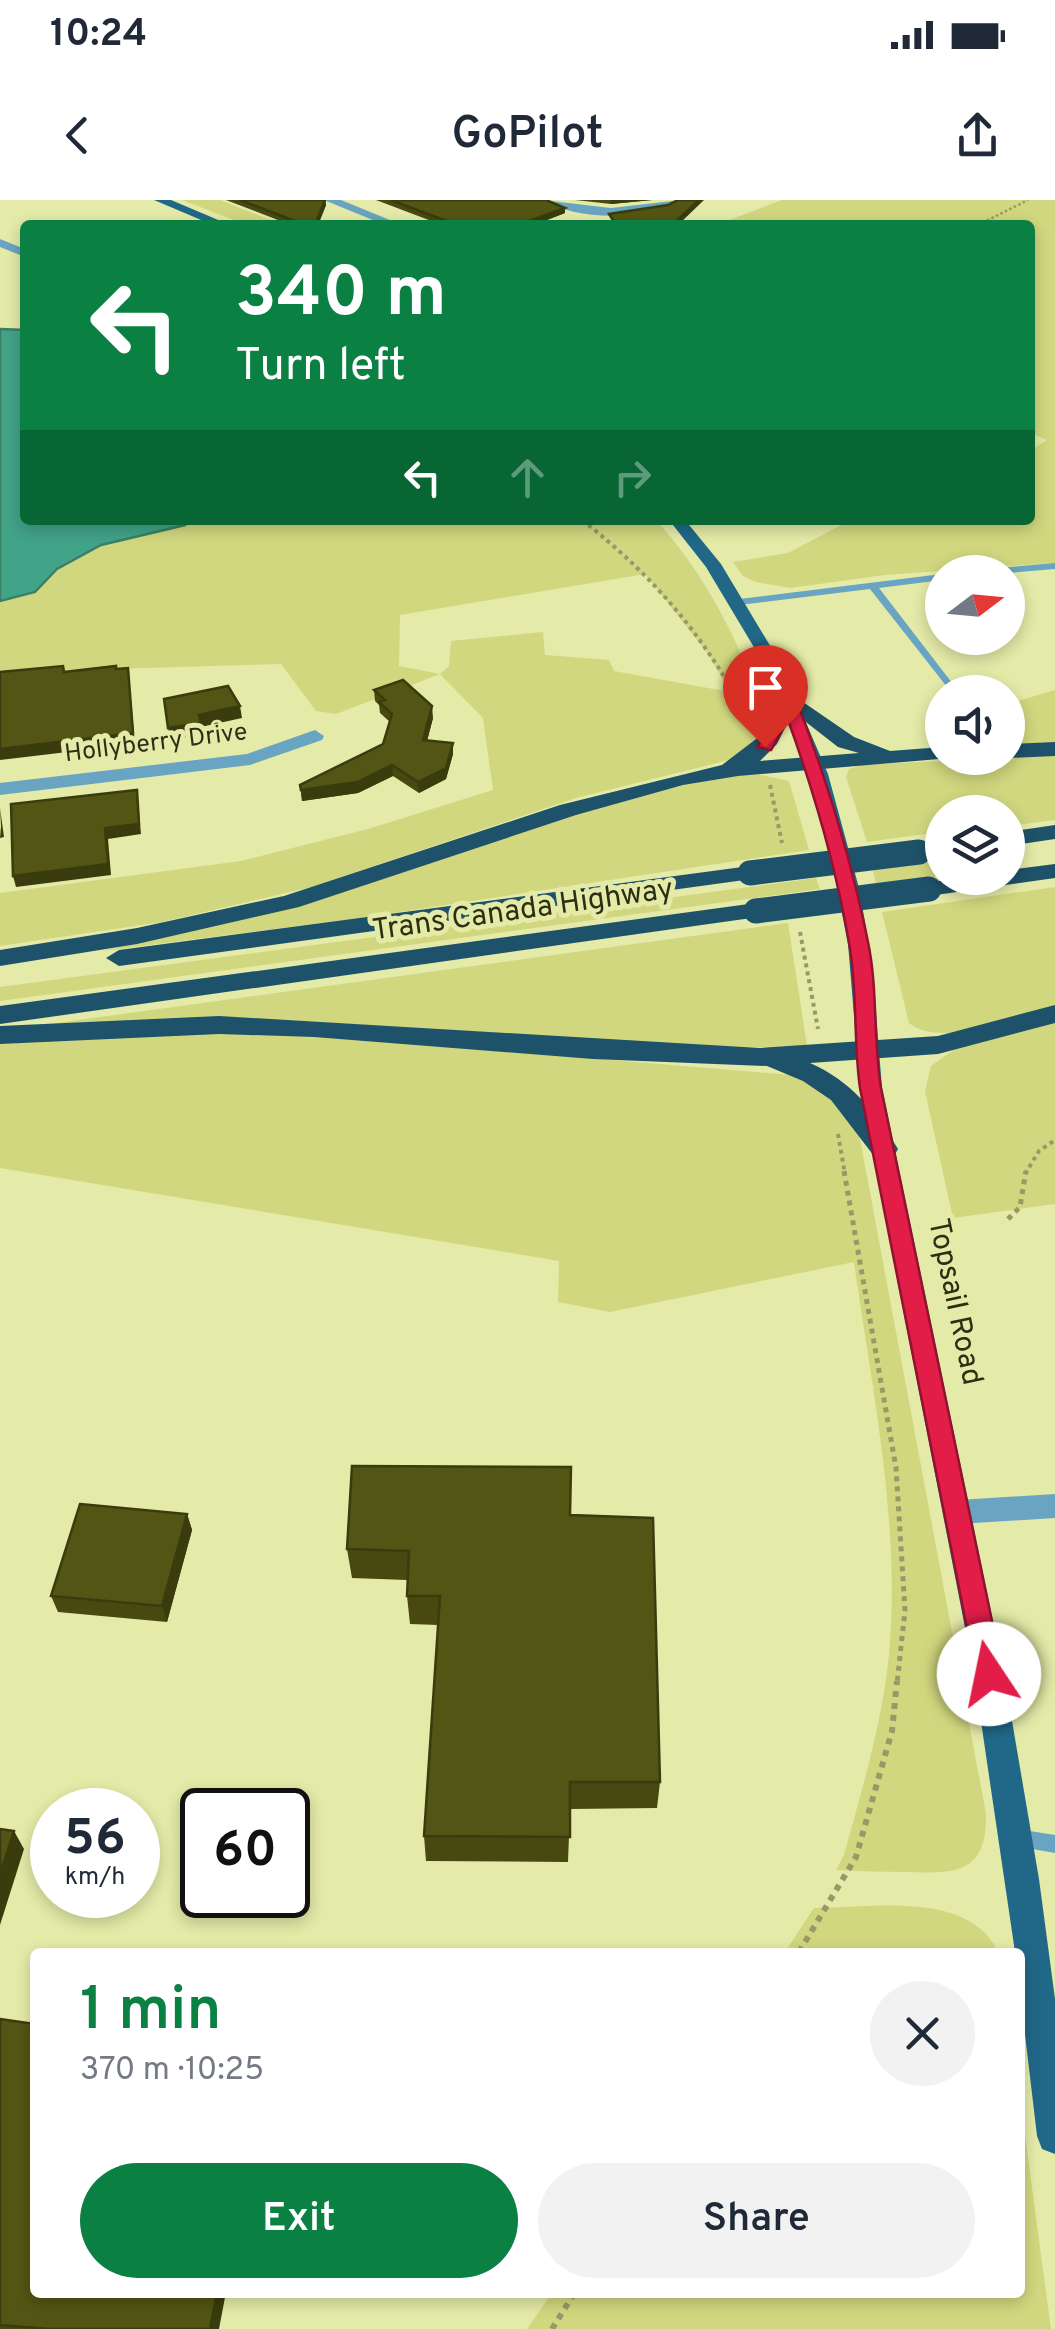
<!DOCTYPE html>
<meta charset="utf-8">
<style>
body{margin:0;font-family:Overpass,sans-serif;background:#f2f2f3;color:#1f2937;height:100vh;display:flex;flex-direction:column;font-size:38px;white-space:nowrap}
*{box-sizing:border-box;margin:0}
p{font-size:32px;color:#747a83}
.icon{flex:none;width:55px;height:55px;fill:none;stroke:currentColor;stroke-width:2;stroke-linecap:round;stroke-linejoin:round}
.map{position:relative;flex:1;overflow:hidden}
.drawer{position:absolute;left:30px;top:1748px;width:995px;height:350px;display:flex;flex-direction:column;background:#fff;border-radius:10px;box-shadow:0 5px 15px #0003}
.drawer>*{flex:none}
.banner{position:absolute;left:20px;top:20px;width:1015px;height:305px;border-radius:10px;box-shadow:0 5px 15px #0003;background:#0b8043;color:#fff;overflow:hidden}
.needle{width:65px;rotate:74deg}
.controls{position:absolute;left:925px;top:355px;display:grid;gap:20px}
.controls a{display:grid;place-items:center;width:100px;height:100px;border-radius:50%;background:#fff;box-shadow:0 5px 15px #0003;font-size:50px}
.speed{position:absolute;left:30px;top:1588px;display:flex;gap:20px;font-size:50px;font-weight:700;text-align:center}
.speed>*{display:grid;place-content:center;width:130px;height:130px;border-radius:50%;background:#fff;box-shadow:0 5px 15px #0003;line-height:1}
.speed small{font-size:25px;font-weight:400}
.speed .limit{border:5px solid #111;border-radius:15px;background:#fff;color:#111}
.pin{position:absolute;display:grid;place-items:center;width:85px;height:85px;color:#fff;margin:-102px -42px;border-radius:50% 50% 50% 0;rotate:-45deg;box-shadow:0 0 10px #0007}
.pin .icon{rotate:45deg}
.me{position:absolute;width:110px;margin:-55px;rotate:349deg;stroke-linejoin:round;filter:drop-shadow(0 0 8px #0008)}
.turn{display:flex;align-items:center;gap:35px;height:210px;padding:0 50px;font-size:45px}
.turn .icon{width:130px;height:130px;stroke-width:2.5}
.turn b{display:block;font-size:70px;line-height:85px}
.lanes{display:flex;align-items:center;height:95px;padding:0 50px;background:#0003;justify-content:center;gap:50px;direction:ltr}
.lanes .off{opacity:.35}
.round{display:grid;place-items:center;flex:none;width:105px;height:105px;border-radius:52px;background:#f2f2f3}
.head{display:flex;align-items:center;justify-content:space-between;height:170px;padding:0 50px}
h1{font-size:60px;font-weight:600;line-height:75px;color:#0b8043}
.action{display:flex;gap:20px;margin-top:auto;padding:20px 50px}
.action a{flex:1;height:115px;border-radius:60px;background:#0b8043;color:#fff;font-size:40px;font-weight:600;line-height:115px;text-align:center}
.action a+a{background:#f2f2f3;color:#1f2937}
.status{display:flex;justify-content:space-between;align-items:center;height:70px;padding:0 50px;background:#fff;direction:ltr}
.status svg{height:28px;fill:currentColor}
header{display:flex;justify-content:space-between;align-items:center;height:130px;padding:0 50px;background:#fff;font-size:45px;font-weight:600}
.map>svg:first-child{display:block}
</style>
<div class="status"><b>10:24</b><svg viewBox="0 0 49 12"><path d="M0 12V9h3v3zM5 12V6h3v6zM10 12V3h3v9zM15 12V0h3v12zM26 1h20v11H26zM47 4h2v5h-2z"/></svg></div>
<header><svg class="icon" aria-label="back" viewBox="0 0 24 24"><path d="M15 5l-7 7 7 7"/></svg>GoPilot<svg class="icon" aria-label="share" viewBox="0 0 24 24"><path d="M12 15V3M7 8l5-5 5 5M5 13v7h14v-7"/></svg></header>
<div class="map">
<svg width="1055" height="2129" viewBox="0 0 1055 2129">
<rect width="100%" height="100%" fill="#e4eaa7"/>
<g fill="#d1d77e" fill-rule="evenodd">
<path d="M182 0H220L283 25H247Z"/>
<path d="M782 0H1055V363L885 375 790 388 756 382 743 376 733 362 788 353 851 320H1030V251L1047 240 1030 233V25H716Z"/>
<path d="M190 320H656C710 380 741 446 767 521L765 534 729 560 576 598 311 687 162 722 0 746V693L241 661 368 629 493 590 483 518 440 474 336 514 316 511 281 464 110 469 0 478V401L35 392 57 369 101 345 185 325ZM645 374 709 455 730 492 614 471 609 460 545 455 543 432 451 441 449 466 440 474 399 466 400 415Z"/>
<path d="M1055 490V544L1008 545V504Z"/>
<path d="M1055 555V620L1008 626V612H942V636L928 638 925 634 867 642 846 577 849 569 862 565Z"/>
<path d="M752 573 789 581 809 650 360 718 103 751C240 720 374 675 508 634 588 609 669 582 752 573Z"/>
<path d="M942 660V676L876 684 873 670Z"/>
<path d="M816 678 820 689 0 801V787Z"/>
<path d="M1055 687V808C1018 817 940 849 909 823L882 712Z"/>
<path d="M788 723 807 846 715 848 290 820 27 827Z"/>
<path d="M1055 821V1004L953 1018 925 891 931 866 956 848Z"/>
<path d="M212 832 302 834 792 875 808 879 857 923 986 1614C987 1673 957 1674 907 1672 883 1672 860 1671 836 1670L844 1655C862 1589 882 1524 889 1455 901 1325 872 1190 854 1062L610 1112 558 1102 559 1061 0 968V842Z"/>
<path d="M814 1708C872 1708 969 1690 998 1752H785Z"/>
<path d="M1020 1898 1051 2129H527L552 2093 1020 2092Z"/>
</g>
<path fill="#41a388" stroke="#3b8065" stroke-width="2.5" d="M0 129 25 130V320H190L185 325 101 345 57 369 35 392 0 401Z"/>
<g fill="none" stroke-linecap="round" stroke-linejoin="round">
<path stroke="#969a68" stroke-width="2.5" stroke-dasharray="2.5 2.5" stroke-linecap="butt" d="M978 25 1028 0"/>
<g stroke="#969a68" stroke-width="4" stroke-dasharray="4 4" stroke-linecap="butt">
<path d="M582 320C655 377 708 440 750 523"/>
<path d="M770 585 782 643"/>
<path d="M800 732 818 829"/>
<path d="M838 934 845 974"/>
<path d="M1025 974 1039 951 1055 940"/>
</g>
<g stroke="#969a68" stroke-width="5" stroke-dasharray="5 5" stroke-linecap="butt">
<path d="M844 971 896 1268 905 1410 897 1484"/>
<path d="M1008 1019 1020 1007 1026 971"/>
</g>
<g stroke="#969a68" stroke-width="6" stroke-dasharray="6 6" stroke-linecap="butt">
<path d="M799 1752 856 1657 892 1531 897 1481"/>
<path d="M552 2129 575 2092"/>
</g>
<g fill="#69a4c2" fill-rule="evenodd">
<path d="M1055 363V369L1008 373 984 372 989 369Z"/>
<path d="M942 374V380L879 388 959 492H951L870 389 739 405 734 402 739 399Z"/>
<path d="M1017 1629 1055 1635V1653L1010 1645 1007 1638 1010 1631Z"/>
</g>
<g fill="#69a4c2" fill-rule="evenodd">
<path d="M324 0H341L402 25H385Z"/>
<path d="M542 0 611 8 681 0C646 21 577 21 542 0Z"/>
<path d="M0 39 25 49V57L0 47Z"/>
<path d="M315 530 324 536 322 540 250 565 0 595V583L247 554Z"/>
<path d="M1055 1294V1318L958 1324 948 1320 944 1312 948 1304 958 1300Z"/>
</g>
<g fill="#216888" fill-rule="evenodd">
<path d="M154 0H171L230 25H213Z"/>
<path d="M669 320H685L721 364 781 464 828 574 859 688 872 762 882 888 1004 1474 1039 1679 1055 1799V1954L1042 1949 1037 1936 1020 1792V1752H1015L974 1474 860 888 848 744 826 631 788 519 764 464 706 367Z"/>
</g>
<g fill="#1e526a" fill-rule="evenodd">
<path d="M787 491 854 537 890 551 942 547V558H951L738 576 683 585 576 615 299 707 137 744 0 766V750L137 728 284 696 560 605 722 565 760 536 776 497ZM793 512 838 547 859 553 760 561 777 544Z"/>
<path d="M1055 542V556L1008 558H1007L1008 544Z"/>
<path d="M1055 625V639L1008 646V632Z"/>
<path d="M942 642V656L919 659 907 652 911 647Z"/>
<path d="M1055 664V678L929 696 917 689 920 684 957 678H1008V670Z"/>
<path d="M750 666 759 668 762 673 759 678 119 766 106 758 119 750Z"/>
<path d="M756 703 765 706 768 711 765 716 0 824V806Z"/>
<path d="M1055 805V823L938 854 810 863C851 881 876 912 898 949L894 956H874L831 900 803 881 767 866 593 859 314 837 219 834 0 844V826L219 816 760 848 938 836Z"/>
</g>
<g stroke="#1e526a" stroke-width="25">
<path d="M750 673 919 652"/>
<path d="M756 711 929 689"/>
</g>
</g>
<g fill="#474910">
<path d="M226 0H325L326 5 318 25H291Z"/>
<path d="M376 0H546L565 13 534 25H442Z"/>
<path d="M575 0H652L611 4Z"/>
<path d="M374 490 433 518 427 541 453 554 446 579 419 593 393 576 358 593 302 601 300 585 383 544 390 522 380 513 379 505 375 501Z"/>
<path d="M187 1314 192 1330 167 1422 58 1412 51 1396Z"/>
<path d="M570 1315 660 1582 657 1608 570 1609 568 1662 426 1661 424 1636 438 1425 410 1424 407 1396V1380L352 1378 347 1349Z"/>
<path d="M0 1819 35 2092 219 2129H0Z"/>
</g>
<g fill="#393c0d">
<path d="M325 0 326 5 318 25H315Z"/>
<path d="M611 0H652L611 4Z"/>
<path d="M699 0H704L678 25H672Z"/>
<path d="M565 8V13L534 25H518Z"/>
<path d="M128 468 135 544 0 560V549Z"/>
<path d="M240 506 242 518 201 527 203 535 170 540 168 528 199 515Z"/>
<path d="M432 506 433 518 424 552 423 540Z"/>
<path d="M453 543V554L446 579 419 593 418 582Z"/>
<path d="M392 565 393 576 358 593 302 601 301 590Z"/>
<path d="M137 590 141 634 108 639 111 675 16 687 13 676 105 628Z"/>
<path d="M0 608 4 637 0 638 1 626Z"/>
<path d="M187 1314 192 1330 167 1422 162 1406Z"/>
<path d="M14 1631 24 1649 0 1725V1674Z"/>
<path d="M217 2092H226L219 2129H210Z"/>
</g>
<g fill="#525513" stroke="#393c0d" stroke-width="2.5">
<path d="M240 0H325L315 25H305Z"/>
<path d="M391 0H546L565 8 518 25H457Z"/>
<path d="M678 0H699L672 25H616L609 14 668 5Z"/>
<path d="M63 466 64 472 116 466V469L128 468 133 533 0 549V472Z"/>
<path d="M403 480 432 506 423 540 453 543 446 568 418 582 392 565 357 582 301 590 300 585 383 544 392 514 379 502 385 500 374 490Z"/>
<path d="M228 486 240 506 199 515 201 523 168 528 164 499Z"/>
<path d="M137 590 139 624 105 628 108 664 13 676 11 604Z"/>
<path d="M352 1266 571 1267 570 1315 653 1318 660 1582H570V1637L424 1636 440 1396H407L409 1351 347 1349Z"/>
<path d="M80 1304 187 1314 162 1406 51 1396Z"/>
<path d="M0 1629 14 1631 0 1674Z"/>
<path d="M0 1819 35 1824V2092H217L210 2129H49L0 2125Z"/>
</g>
<path fill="#e11d48" stroke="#92132f" stroke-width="2.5" d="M787 492 795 497C826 577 851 658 868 742 878 789 873 840 881 888L1003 1474 999 1482 989 1486 980 1482 976 1474 860 888C853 840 858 790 849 743 836 667 814 592 788 520L771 550 757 547 768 529 779 497Z"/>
<g text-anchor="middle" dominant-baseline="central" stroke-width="10" stroke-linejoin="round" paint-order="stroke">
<g font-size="25" fill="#2d2f14" stroke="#e4eaa7">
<text transform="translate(156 544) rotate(-7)">Hollyberry Drive</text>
</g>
<g font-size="30" fill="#2d2f14" stroke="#e4eaa7">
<text transform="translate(523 711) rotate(-8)">Trans Canada Highway</text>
<text transform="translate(954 1102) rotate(78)">Topsail Road</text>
</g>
</g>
</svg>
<div class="controls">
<a><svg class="needle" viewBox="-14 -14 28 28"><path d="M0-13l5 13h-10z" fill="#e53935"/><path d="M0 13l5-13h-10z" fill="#747a83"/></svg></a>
<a><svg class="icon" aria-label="sound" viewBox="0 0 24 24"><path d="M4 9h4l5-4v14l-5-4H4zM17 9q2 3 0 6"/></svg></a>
<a><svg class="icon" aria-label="layers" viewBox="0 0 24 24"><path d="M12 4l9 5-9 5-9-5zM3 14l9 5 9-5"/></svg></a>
</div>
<div class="speed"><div>56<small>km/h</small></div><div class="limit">60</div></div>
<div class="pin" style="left:765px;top:547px;background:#d93025"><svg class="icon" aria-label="arrive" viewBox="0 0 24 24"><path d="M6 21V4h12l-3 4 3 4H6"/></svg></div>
<svg class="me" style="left:989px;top:1474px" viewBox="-20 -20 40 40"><circle r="19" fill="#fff"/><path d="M0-13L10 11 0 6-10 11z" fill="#e11d48"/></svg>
<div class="banner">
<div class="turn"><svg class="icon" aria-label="left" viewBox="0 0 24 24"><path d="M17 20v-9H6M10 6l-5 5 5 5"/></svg><div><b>340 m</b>Turn left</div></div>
<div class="lanes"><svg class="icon" aria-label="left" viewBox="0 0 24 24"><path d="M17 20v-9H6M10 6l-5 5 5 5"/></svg><svg class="icon off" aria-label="ahead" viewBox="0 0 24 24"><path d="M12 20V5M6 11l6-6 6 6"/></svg><svg class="icon off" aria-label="right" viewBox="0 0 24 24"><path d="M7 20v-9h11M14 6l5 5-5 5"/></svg></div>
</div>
<section class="drawer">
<div class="head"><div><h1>1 min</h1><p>370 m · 10:25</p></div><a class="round"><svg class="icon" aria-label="close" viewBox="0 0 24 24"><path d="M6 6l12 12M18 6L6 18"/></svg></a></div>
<div class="action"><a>Exit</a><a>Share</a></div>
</section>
</div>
